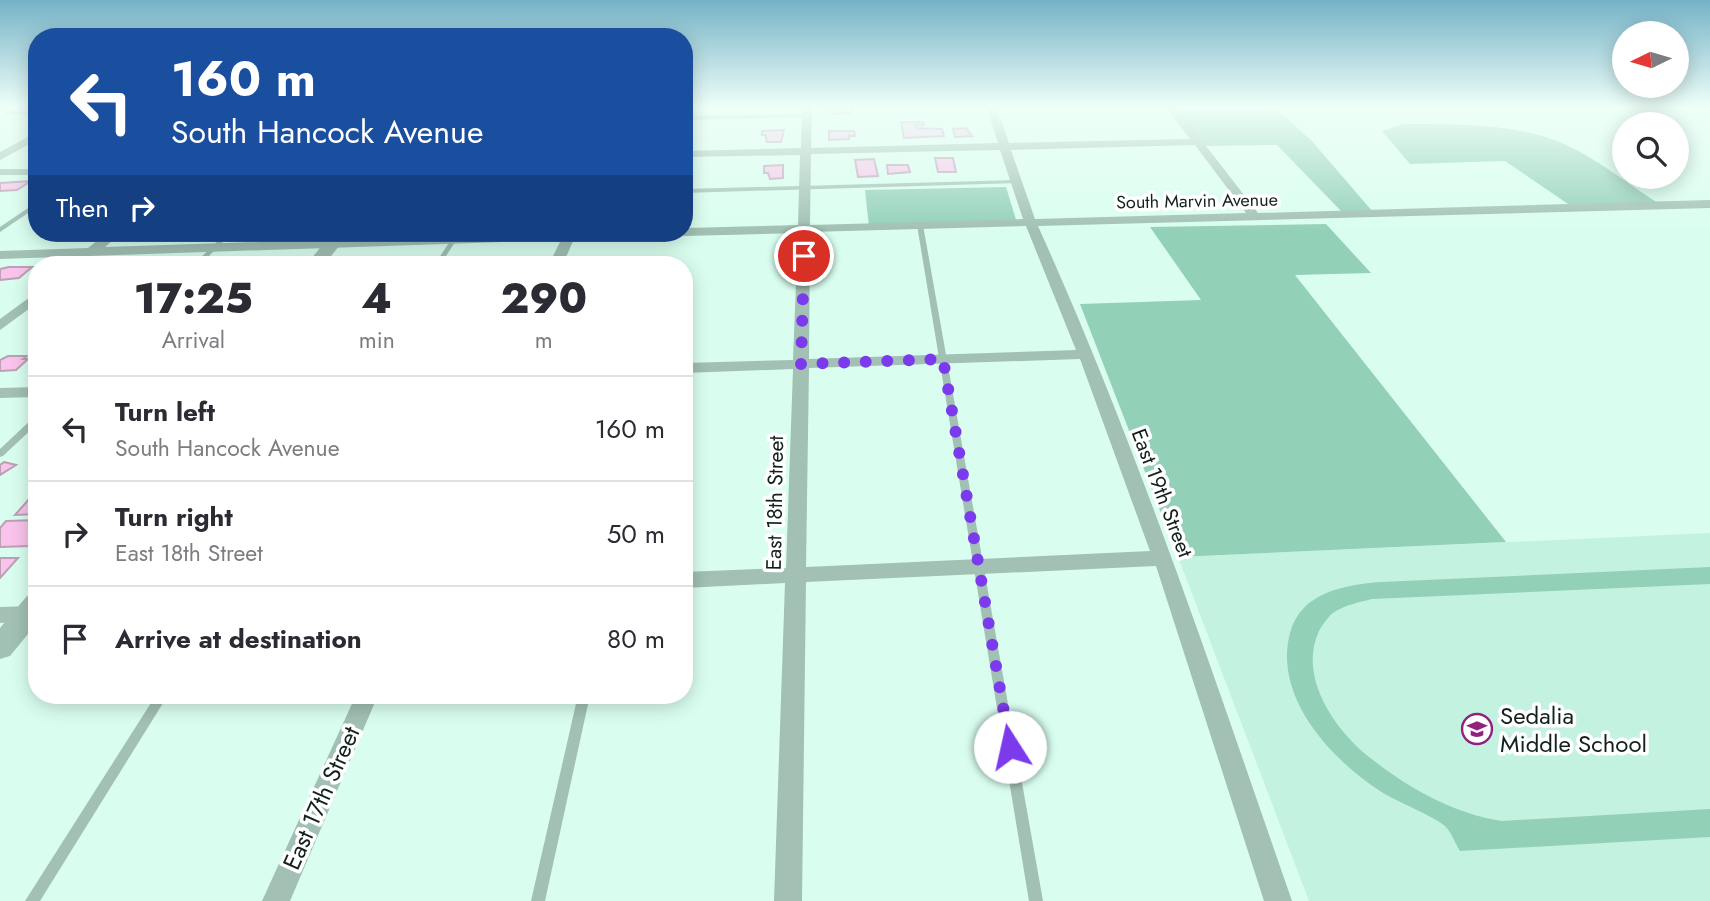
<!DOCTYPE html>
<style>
body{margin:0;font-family:Jost,sans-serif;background:#f2f2f3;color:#2b2b33;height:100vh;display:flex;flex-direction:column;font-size:26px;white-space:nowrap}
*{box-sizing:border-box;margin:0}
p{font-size:23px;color:#7c7c81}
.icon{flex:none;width:38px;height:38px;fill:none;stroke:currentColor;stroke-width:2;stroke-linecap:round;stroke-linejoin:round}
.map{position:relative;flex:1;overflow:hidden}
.panel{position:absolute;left:28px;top:256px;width:665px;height:448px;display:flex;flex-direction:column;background:#fff;border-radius:28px;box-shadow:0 4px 18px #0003}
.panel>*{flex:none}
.banner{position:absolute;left:28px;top:28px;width:665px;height:214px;border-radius:28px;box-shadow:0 4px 18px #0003;background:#1a4fa0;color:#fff;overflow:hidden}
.needle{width:46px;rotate:265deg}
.fabs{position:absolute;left:1612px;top:21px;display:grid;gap:14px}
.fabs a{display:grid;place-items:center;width:77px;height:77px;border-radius:50%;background:#fff;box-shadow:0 4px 18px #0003;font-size:35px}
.pin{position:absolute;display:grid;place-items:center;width:60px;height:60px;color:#fff;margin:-30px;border:4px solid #fff;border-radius:50%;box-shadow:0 2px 7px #0007}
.me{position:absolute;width:77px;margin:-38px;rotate:350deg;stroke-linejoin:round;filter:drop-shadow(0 0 5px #0008)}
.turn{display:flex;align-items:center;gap:24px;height:147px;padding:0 28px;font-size:32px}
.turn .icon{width:91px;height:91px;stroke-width:2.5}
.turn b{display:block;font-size:49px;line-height:60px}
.then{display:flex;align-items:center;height:66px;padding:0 28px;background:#0003;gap:14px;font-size:26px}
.eta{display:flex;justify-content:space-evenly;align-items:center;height:119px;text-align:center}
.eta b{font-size:42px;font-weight:800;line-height:49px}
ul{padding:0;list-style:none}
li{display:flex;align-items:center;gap:21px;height:105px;padding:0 28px;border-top:2px solid #e1e1e2}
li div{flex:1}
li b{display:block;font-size:26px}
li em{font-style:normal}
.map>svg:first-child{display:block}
</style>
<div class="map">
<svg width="1710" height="901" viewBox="0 0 1710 901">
<rect width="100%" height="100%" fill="#d9feef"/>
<path fill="#c4f2e0" d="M1710 533V901H1309L1178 557Z"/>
<g fill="#93d0b8">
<path d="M1173 106H1273L1311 140 1373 212H1342L1277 145 1203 146Z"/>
<path d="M1403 124C1451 124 1519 123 1564 144 1598 159 1629 185 1661 205L1571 206 1505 161 1410 164 1382 131Z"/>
<path d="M1006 187 1017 223 869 226 865 190Z"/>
<path d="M1326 224 1371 273 1295 275 1506 542 1178 557 1080 304 1201 300 1150 227Z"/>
<path d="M1710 567V584L1372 599C1360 602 1346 605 1336 611 1329 615 1323 624 1319 631 1297 678 1337 733 1373 760 1410 789 1455 814 1502 821L1710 809V837L1460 851C1455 843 1452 834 1446 827 1436 817 1395 801 1380 791 1331 759 1273 697 1290 633 1301 592 1344 585 1381 582Z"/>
</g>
<g fill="#f9c3eb" stroke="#bca0b4" stroke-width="2">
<path d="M831 106H851L852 113 832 114Z"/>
<path d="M30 107H37V114L6 113 13 109Z"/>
<path d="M901 122H923L924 125H915L916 128 942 129 944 136 904 138Z"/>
<path d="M966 128 972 136 955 137 953 129Z"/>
<path d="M784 130 781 142H767L765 135H762V131Z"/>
<path d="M829 131H854L855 136H849V139L829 140Z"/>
<path d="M935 158H953L956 172H938Z"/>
<path d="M874 159 878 176 858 177 855 160Z"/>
<path d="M783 165V178L770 179 768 173H764V166Z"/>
<path d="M887 165H908L910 172 888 174Z"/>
<path d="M31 181 17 190 0 191V183Z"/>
<path d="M49 233H74L69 237H43Z"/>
<path d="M288 258 283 264H225L230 260Z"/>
<path d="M9 267H32L19 278 0 280V269Z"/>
<path d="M8 356H27L23 359H28L16 370 0 371V360Z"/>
<path d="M4 462 16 465 0 475V465Z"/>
<path d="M30 498H37V514L15 515Z"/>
<path d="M37 520V538L30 546 0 547V528L6 521Z"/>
<path d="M0 558H18L0 578Z"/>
</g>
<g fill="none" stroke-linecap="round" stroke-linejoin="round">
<g fill="#a2c0b4" fill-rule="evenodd">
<path d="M809 114 810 115 807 117 684 120V116Z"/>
<path d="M1017 180 1020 182 1019 183 684 193V189Z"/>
<path d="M37 202V207L0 232V227Z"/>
<path d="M920 223 923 225 1043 901H1029L917 225Z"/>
<path d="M226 233H232L201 264H194Z"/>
<path d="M454 237 457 239 441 264H435L452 238Z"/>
<path d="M37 416V424L3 456 0 457V449L34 417Z"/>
<path d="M156 695H168L40 901H25Z"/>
<path d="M578 695H590L545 901H531Z"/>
</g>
<g fill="#a2c0b4" fill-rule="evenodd">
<path d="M802 106H812L811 148 998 143 986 106H996L1009 143 1190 139 1165 106H1175L1258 213 1710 200V208L1038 226C1137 445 1213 674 1292 901H1264L1156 566 806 582 802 901H774L785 583 684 588V572L786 568 793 369 684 373V363L793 360 798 233 684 236 678 233H684V228L798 225 800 155 684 157V151L801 148ZM1195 145 1246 213 1035 219 1011 150ZM1000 150 1023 219 810 225 811 154ZM1026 226 1076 350 809 359 810 232ZM1080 359 1150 551 806 567 809 368Z"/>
<path d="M37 132V140L0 160V152Z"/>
<rect x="0" y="169" width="37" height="6"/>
<path d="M107 233H121L105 247 537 233H648L642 237 574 239 563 264H549L561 240 0 259V251L88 248Z"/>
<path d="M37 292V303L0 330V319Z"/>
<path d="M37 387V397L0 398V388Z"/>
<path d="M33 606 37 607V621L0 623V607Z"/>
<path d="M356 695H378L290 901H262Z"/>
</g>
<g fill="#a2c0b4" fill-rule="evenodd">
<path d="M332 233H349L325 264H307Z"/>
<path d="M37 593V623L10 656 0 659V628L27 596Z"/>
</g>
</g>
<linearGradient id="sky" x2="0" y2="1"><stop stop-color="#75b2c7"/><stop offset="0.46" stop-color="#eefff8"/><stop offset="1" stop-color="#eefff8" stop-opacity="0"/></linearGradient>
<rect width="1710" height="232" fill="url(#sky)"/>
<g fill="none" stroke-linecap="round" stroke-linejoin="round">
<path stroke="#7c3aed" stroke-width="12" stroke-dasharray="0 21.6" d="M804 256 801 364 943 359 1010 747"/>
</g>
<defs>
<g id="school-ring" transform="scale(1.575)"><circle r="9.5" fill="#fff" stroke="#93207f" stroke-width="1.5"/><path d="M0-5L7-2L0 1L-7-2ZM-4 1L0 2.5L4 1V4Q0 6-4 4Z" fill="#93207f"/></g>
</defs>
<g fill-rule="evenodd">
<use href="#school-ring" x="1477" y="729"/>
</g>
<g text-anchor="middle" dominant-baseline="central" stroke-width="7" stroke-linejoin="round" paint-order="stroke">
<g font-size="18" fill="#13211c" stroke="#fff">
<text transform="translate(1197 201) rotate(-1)">South Marvin Avenue</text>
</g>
<g font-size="21" fill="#13211c" stroke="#fff">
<text transform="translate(1162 493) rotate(69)">East 19th Street</text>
<text transform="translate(775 503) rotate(-89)">East 18th Street</text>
</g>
<g font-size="24" fill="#13211c" stroke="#fff" text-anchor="start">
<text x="1500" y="715">Sedalia<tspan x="1500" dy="28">Middle School</tspan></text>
</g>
<g font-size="24" fill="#13211c" stroke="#fff">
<text transform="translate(321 798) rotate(-66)">East 17th Street</text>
</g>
</g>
</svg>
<div class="fabs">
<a><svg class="needle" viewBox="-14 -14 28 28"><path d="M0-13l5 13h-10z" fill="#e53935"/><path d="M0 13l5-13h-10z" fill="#7c7c81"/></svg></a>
<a><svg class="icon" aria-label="search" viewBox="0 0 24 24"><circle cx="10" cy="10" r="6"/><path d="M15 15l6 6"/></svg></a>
</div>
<div class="pin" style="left:804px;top:256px;background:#d93025"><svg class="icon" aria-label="arrive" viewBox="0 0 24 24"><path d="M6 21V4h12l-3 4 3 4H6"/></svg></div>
<svg class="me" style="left:1010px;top:747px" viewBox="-20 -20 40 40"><circle r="19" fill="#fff"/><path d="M0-13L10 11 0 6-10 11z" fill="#7c3aed"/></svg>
<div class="banner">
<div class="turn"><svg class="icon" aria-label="left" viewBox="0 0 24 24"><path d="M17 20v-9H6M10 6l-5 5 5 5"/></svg><div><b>160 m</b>South Hancock Avenue</div></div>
<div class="then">Then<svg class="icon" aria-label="right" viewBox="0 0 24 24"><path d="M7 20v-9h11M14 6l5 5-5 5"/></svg></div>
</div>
<section class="panel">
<div class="eta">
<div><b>17:25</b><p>Arrival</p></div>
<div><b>4</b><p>min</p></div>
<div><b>290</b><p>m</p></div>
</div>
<ul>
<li><svg class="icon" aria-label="left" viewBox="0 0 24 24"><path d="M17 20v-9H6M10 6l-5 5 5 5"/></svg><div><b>Turn left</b><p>South Hancock Avenue</p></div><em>160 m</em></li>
<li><svg class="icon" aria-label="right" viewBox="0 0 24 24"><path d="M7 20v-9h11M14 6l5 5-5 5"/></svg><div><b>Turn right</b><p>East 18th Street</p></div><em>50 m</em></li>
<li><svg class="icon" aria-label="arrive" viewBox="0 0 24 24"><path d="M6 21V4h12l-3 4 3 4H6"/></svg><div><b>Arrive at destination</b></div><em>80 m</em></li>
</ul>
</section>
</div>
